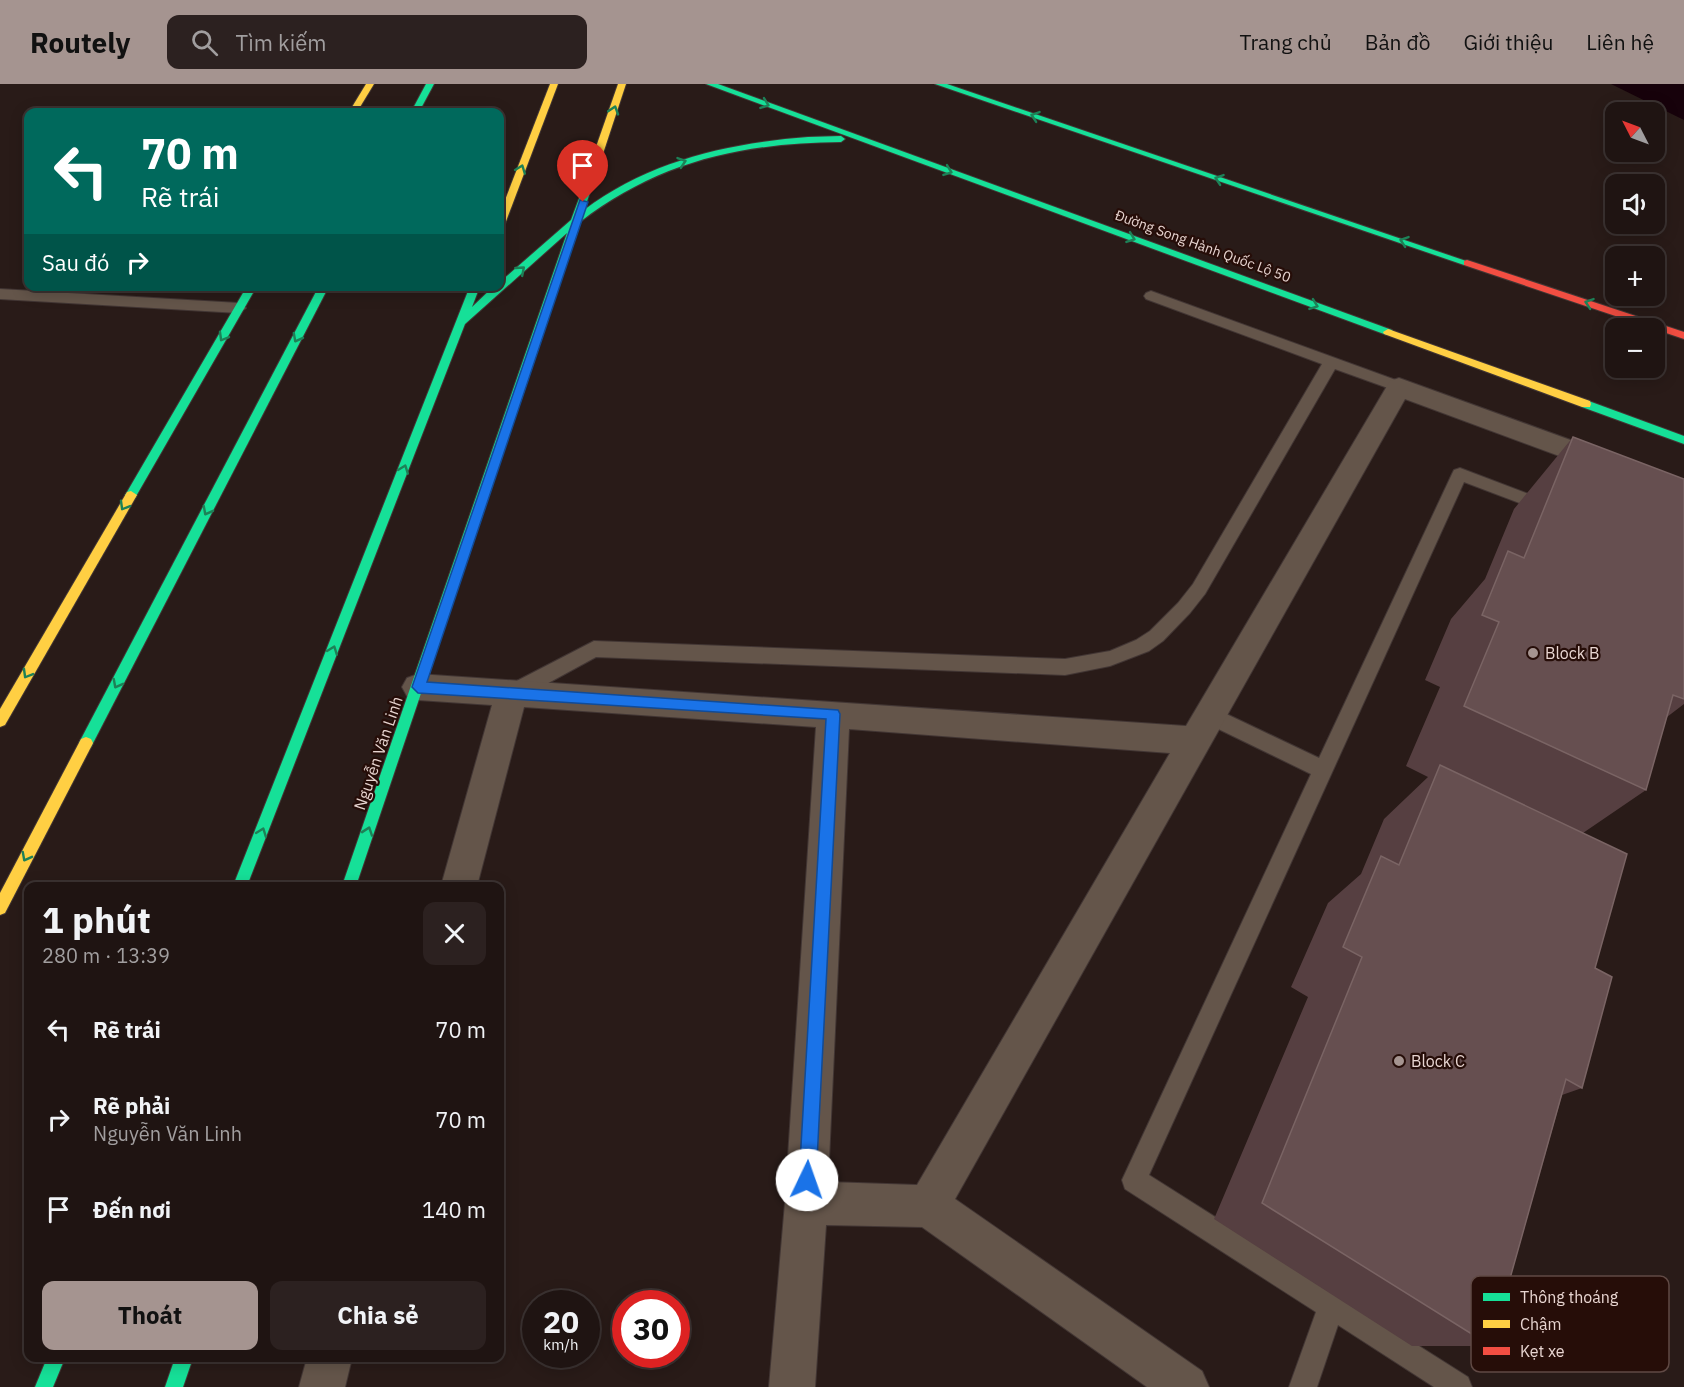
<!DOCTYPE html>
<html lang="vi">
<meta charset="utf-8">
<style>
body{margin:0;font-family:"IBM Plex Sans",sans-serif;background:#2c2120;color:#f1f3f6;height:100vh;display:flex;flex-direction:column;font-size:22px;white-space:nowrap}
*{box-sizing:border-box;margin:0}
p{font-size:20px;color:#a19e9f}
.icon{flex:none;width:33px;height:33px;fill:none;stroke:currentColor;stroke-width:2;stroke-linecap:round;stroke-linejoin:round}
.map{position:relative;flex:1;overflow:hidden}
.panel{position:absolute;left:24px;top:798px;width:480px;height:480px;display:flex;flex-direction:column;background:#1f1412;border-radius:12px;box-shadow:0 3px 15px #0003,0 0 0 2px #3c3332}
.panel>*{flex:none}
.guide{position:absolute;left:24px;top:24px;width:480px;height:183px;border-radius:12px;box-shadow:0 3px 15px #0003,0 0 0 2px #3c3332;background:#00695c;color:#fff;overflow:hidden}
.needle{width:39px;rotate:312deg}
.controls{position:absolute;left:1605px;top:18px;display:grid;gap:12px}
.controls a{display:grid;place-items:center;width:60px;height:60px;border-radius:12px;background:#1f1412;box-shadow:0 3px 15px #0003,0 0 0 2px #3c3332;font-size:30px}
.speed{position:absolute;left:522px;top:1206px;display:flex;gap:12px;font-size:30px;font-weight:700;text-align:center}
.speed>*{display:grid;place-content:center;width:78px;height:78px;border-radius:50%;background:#1f1412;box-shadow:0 3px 15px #0003,0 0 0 2px #3c3332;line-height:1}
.speed small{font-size:15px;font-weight:400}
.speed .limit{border:9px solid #d22;background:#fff;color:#111}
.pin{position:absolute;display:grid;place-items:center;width:51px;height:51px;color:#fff;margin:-62px -26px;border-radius:50% 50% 50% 0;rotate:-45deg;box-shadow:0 0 6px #0007}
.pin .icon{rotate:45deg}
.me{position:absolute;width:66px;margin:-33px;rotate:3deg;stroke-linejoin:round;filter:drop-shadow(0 0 4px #0008)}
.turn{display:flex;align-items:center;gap:21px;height:126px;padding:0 18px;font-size:27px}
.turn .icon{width:78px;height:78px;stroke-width:2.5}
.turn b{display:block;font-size:42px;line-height:51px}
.then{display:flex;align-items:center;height:57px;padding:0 18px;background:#0003;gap:12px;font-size:22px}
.round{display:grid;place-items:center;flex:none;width:63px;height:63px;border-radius:12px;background:#2c2120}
.headline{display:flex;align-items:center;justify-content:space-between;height:102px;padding:0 18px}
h1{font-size:36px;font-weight:700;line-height:45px}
.primary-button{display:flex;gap:12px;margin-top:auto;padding:12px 18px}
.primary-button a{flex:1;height:69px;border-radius:12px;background:#a59490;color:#111;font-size:24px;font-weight:700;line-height:69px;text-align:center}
.primary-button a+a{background:#2c2120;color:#f1f3f6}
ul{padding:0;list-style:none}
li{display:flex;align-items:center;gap:18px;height:90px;padding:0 18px}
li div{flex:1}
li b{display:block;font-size:22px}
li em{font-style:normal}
header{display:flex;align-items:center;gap:36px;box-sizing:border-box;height:84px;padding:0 30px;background:#a59490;color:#111}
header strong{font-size:28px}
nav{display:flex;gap:33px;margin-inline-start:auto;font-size:21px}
.search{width:420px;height:54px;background:#2c2120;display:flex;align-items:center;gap:15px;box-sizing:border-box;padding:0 21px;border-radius:12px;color:#a19e9f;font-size:22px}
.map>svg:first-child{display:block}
</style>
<header>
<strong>Routely</strong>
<div class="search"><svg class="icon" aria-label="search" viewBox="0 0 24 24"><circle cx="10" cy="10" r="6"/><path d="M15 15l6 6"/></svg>Tìm kiếm</div>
<nav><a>Trang chủ</a><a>Bản đồ</a><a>Giới thiệu</a><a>Liên hệ</a></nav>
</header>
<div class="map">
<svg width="1684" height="1303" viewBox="0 0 1684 1303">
<rect width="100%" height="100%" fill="#291b18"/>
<path fill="#17020b" d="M1611 0H1684V36Z"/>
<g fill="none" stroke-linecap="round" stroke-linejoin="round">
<g stroke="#423634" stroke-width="2">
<g id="lane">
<path d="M0 205 239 219 246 224 239 229 0 215Z"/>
<path d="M1151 207 1404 299 1407 303 1399 308 1335 285 1205 510 1190 529 1163 557 1149 567 1110 582 1065 591 596 573 519 615 512 617 505 615 502 609 505 603 594 557 1065 575 1110 567 1136 556 1150 547 1178 519 1193 500 1322 280 1146 215 1144 212 1146 209Z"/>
<path d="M1460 384 1552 419 1554 423 1552 427 1546 429 1464 398 1149 1091 1468 1293 1472 1303H1434L1338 1241 1317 1303H1289L1316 1228 1125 1105 1122 1096 1311 690 1204 638 1201 632 1204 626 1211 624 1218 626 1319 674 1452 390 1454 386Z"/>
</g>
</g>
<g stroke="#423634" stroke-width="2">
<g id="street">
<path d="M1399 294 1684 397V418L1405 315 955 1115 1202 1287 1209 1303H1147L922 1143 826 1141 815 1303H769L785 1119 816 643 524 623 477 802H441L492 621 418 616 407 612 402 603 407 594 418 590 1186 642 1390 297ZM849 645 1170 669 917 1101 828 1098Z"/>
<path d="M307 1274H352L345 1303H299Z"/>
</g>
</g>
<g stroke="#423634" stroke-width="2">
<g id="fast">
<path d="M426 0H434L419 28H411Z"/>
<path d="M706 0H718L1392 246 1393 248 1388 251 1384 250Z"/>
<path d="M935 0H947L1472 179 1470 181H1464Z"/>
<path d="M808 53 841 52 845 55 841 58C743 59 659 77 580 138L356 802H342L567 149 465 240 247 802H233L470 202H480L472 223 494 202H500V198L571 136 584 101 592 103 584 126C649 77 728 59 808 53Z"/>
<path d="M247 202H257L135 414H127L125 411 127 408Z"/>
<path d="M319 202H329L91 663 86 665 81 663 79 659 81 655Z"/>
<path d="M1586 316 1684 352V360L1582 323V317Z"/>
<path d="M47 1274H65L53 1303H35Z"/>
<path d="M175 1274H193L183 1303H165Z"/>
</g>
</g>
<g stroke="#423634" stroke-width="2">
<g id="slow">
<path d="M366 0H374L357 28H349Z"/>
<path d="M550 0H558L505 140 500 143V129Z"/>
<path d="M618 0H626L592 103 584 105 582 103Z"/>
<path d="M1388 245 1590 317 1591 320 1590 323H1582L1384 250 1383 248Z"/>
<path d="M131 407 137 411 5 641 0 643V625L127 408Z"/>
<path d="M86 653 91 655 93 659 91 663 5 829 0 831V809L81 655Z"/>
</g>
</g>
<g stroke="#423634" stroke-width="2">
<path id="jam" d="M1467 176 1684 248V255L1464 181V177Z"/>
</g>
<use href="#lane" fill="#64554a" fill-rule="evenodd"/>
<use href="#street" fill="#64554a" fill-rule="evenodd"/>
<use href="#fast" fill="#16e098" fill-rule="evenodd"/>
<use href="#slow" fill="#ffcf43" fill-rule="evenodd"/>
<use href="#jam" fill="#f24e42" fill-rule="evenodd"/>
</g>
<path fill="#563f41" d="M1573 353 1684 395V620L1667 633 1646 706 1583 749 1595 884 1582 1004 1562 1011 1491 1262H1412L1214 1135 1308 913 1291 903 1328 819 1361 790 1384 735 1428 693 1406 682 1440 603 1425 596 1451 535 1485 495 1514 425Z"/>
<g fill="#664f50" stroke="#7a6464" stroke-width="1.5">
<path d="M1573 353 1684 395V615L1673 611 1646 706 1464 622 1499 538 1482 531 1508 467 1524 474Z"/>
<path d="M1440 681 1627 770 1595 884 1612 893 1582 1004 1566 995 1491 1262 1262 1119 1362 873 1343 863 1381 772 1399 781Z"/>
</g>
<defs><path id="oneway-chevron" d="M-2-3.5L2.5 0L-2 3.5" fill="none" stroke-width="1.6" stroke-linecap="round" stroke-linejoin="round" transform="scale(1.5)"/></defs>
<g stroke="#1d8157">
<use href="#oneway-chevron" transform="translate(765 20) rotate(20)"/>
<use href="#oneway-chevron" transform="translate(614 26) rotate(-72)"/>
<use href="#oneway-chevron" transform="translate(1035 32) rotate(-161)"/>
<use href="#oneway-chevron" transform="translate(682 78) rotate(-19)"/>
<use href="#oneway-chevron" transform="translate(521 85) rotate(-69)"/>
<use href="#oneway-chevron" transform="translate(948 87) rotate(20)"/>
<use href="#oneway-chevron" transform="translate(1219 95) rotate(-161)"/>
<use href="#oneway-chevron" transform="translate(1131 154) rotate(20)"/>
<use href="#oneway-chevron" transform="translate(1404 157) rotate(-161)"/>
<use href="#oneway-chevron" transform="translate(521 186) rotate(-41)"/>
<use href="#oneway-chevron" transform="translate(1589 219) rotate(-161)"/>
<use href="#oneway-chevron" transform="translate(1314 221) rotate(20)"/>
<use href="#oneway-chevron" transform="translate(223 253) rotate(120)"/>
<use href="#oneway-chevron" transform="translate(297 254) rotate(118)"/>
<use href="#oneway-chevron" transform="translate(404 385) rotate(-69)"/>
<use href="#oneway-chevron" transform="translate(124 422) rotate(120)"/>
<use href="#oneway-chevron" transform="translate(207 427) rotate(118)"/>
<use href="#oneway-chevron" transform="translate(333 566) rotate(-69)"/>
<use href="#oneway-chevron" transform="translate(27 590) rotate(120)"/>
<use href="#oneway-chevron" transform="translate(117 600) rotate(118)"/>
<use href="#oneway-chevron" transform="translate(368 747) rotate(-71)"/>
<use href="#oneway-chevron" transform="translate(262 748) rotate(-69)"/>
<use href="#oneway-chevron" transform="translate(26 773) rotate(118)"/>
</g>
<path fill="#1a73e8" stroke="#114b97" stroke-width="1.5" d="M580 116 588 118 427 598 838 626 840 630 816 1096 813 1102 807 1105 801 1102 799 1096 826 635 418 609 412 603Z"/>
<g fill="#a59490" stroke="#260d08" stroke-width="2">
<circle cx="1533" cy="569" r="6"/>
<circle cx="1399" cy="977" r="6"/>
</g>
<g text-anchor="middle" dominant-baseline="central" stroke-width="4.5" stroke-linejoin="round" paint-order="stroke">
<g font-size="14" fill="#e8d5d1" stroke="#260d08">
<text transform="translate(1203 162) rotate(20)">Đường Song Hành Quốc Lộ 50</text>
</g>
<g font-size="16" fill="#e8d5d1" stroke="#260d08" text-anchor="start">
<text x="1545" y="569">Block B</text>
<text x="1411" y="977">Block C</text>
</g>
<g font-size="16" fill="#e8d5d1" stroke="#260d08">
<text transform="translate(378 669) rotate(-71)">Nguyễn Văn Linh</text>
</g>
</g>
<rect x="1471" y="1192" width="198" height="96" rx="9" fill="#260d08" stroke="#604944" stroke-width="1.5"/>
<rect x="1483" y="1209" width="27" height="8" fill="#16e098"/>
<rect x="1483" y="1236" width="27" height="8" fill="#ffcf43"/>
<rect x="1483" y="1263" width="27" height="8" fill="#f24e42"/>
<g font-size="16" fill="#e8d5d1">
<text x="1520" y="1219">Thông thoáng</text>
<text x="1520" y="1246">Chậm</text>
<text x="1520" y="1273">Kẹt xe</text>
</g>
</svg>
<div class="controls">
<a><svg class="needle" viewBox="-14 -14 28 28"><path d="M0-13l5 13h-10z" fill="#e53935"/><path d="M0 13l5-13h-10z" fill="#a19e9f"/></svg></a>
<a><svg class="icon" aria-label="sound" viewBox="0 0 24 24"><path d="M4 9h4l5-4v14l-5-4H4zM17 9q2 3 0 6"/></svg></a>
<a>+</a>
<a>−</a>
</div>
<div class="speed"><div>20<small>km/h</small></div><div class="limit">30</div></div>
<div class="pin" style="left:583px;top:118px;background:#d93025"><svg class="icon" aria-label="arrive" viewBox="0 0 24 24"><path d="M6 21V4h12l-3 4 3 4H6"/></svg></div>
<svg class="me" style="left:807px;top:1096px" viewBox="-20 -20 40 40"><circle r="19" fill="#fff"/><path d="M0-13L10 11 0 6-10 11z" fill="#1a73e8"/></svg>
<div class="guide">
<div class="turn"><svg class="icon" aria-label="left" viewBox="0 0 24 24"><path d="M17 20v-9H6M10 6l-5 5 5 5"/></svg><div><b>70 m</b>Rẽ trái</div></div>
<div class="then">Sau đó<svg class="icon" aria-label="right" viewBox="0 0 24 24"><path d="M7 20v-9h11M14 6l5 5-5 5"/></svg></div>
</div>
<section class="panel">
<div class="headline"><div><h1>1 phút</h1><p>280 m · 13:39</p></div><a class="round"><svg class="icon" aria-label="close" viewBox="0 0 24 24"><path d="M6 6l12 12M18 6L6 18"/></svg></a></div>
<ul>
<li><svg class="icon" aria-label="left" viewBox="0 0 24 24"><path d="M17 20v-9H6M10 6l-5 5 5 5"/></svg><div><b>Rẽ trái</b></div><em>70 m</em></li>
<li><svg class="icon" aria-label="right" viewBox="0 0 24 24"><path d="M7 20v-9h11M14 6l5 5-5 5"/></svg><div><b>Rẽ phải</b><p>Nguyễn Văn Linh</p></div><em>70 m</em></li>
<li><svg class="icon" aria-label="arrive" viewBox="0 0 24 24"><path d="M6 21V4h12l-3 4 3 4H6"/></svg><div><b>Đến nơi</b></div><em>140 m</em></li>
</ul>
<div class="primary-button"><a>Thoát</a><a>Chia sẻ</a></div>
</section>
</div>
